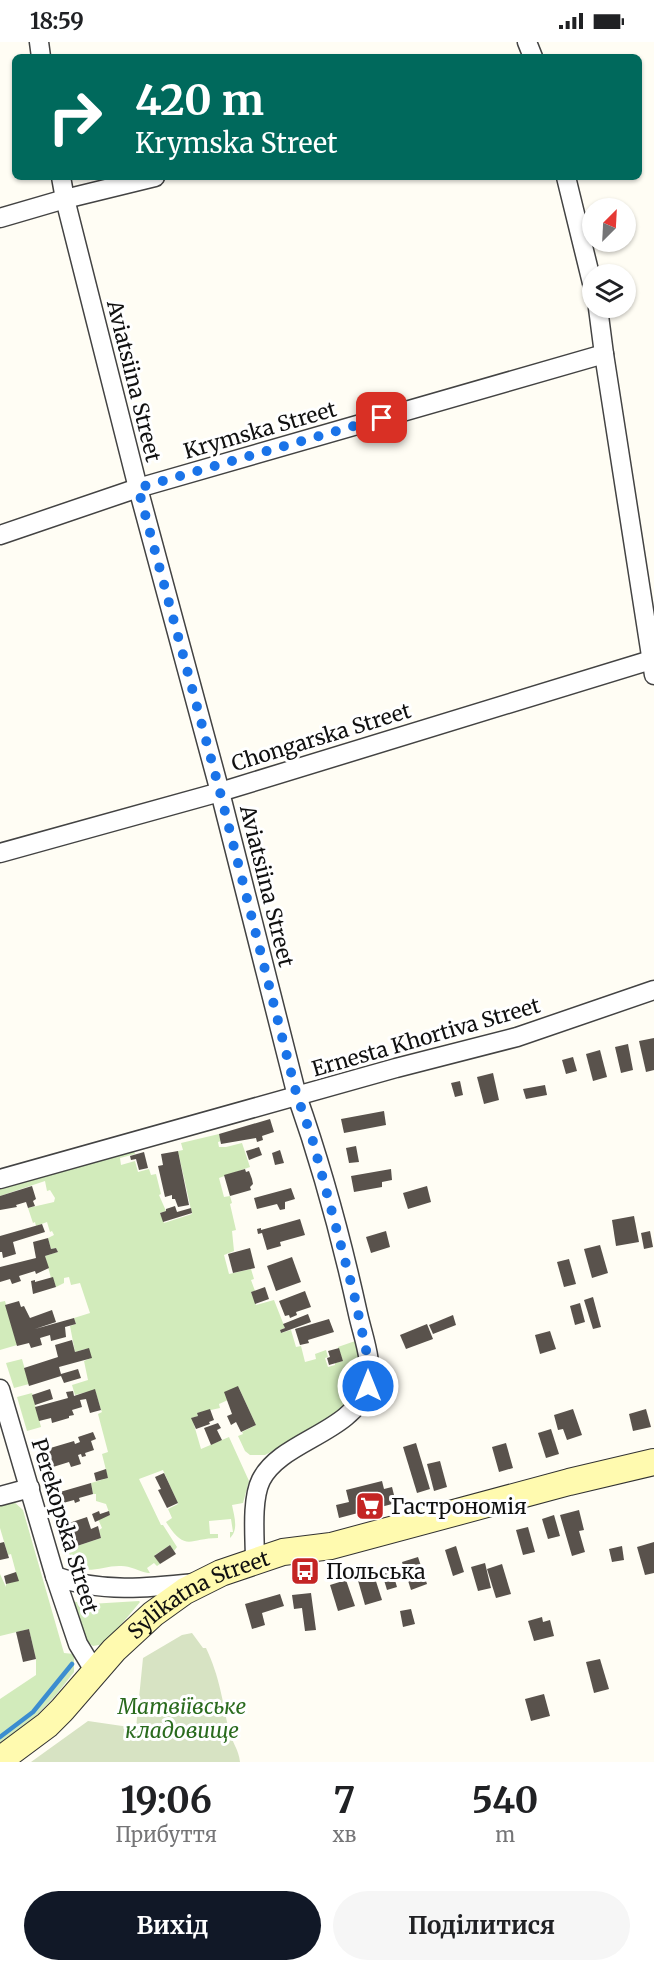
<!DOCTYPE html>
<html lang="uk">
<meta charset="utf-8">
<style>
body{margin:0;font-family:Merriweather,serif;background:#f6f6f6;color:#202124;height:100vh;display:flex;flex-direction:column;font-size:22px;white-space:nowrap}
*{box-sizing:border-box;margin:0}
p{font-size:20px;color:#757577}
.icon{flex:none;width:33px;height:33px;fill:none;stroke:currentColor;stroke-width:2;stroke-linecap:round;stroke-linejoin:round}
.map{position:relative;height:1720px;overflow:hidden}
.side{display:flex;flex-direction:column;background:#fff;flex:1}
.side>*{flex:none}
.guide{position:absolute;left:12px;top:12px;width:630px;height:126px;border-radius:9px;box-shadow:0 2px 4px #0004;background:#00695c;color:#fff;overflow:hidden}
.needle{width:39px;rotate:24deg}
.fabs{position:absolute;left:582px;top:156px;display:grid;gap:12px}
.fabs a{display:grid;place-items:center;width:54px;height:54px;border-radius:50%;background:#fff;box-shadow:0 2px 4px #0004;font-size:30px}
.pin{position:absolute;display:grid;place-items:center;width:51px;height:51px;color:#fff;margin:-26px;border-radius:12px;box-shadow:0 3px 9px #0006}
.me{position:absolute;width:66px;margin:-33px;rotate:0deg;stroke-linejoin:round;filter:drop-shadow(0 0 4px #0008)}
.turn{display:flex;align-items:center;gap:21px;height:126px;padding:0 24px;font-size:27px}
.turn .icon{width:78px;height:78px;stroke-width:2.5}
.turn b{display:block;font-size:42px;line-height:51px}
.eta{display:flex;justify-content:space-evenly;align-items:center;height:102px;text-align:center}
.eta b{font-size:36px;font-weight:700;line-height:42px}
.primary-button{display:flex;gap:12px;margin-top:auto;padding:12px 24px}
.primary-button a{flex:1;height:69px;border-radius:36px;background:#111827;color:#fff;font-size:24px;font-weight:700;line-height:69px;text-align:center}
.primary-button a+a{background:#f6f6f6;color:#202124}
.status{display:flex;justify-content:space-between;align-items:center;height:42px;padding:0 30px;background:#fff;direction:ltr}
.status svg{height:16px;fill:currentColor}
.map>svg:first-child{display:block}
</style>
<div class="status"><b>18:59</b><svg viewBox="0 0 49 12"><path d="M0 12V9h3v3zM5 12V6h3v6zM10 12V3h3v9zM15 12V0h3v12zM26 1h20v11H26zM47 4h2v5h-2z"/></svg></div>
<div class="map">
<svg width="654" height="1720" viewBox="0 0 654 1720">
<rect width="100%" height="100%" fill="#fffdf4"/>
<g fill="#d2ebbb">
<path d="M219 1092 221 1099 218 1100 219 1105H226L242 1101 250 1125 219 1136 224 1155 230 1154 232 1161 230 1162 236 1188 232 1189 234 1209 224 1213 229 1232 251 1227 254 1237 251 1238 255 1249 251 1250 256 1263 274 1258 285 1286 280 1288 281 1291 291 1288 296 1305 301 1304 305 1320 316 1317 315 1312 326 1308 328 1315 325 1316 328 1325 335 1323V1321L343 1319 338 1305 358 1298 363 1317 360 1347 340 1374 265 1413H250L245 1409 238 1394 243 1392 242 1390 256 1383 238 1344 228 1358 219 1362 220 1366 197 1371 198 1374 192 1376 201 1407 229 1395 249 1439 243 1461 232 1463C234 1474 239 1487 230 1496V1490H233L231 1477 209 1479 210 1492H218V1496C189 1496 186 1511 166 1480L172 1476 168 1467 178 1462 163 1428 139 1437 161 1483H163L177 1505 174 1509 170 1503 155 1513 160 1522 157 1524 154 1521 147 1526 150 1531H148C138 1529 129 1523 119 1524 104 1524 89 1532 74 1525L57 1476 67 1473 77 1504 101 1496 99 1488 102 1486 98 1477 110 1473 106 1462 96 1459V1452H93L91 1441 108 1436 102 1412 108 1410 98 1372 102 1370 101 1368 95 1348 75 1353 72 1343 88 1338 84 1319 91 1316 85 1307 75 1310 70 1284 76 1282 74 1276 90 1271 80 1241 71 1243 69 1235 64 1236V1241L56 1245 53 1236H51L45 1214 58 1210 56 1206 51 1207 48 1196 54 1193 52 1189 50 1190 47 1180 36 1184 35 1180 33 1181 28 1166 54 1160 55 1156 50 1148 47 1149 45 1139 0 1154V1145L133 1106 135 1112 120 1116 121 1123 135 1119 138 1130 149 1127 151 1133 156 1132 161 1152 159 1153 166 1169 160 1171 164 1181 192 1172 178 1109 183 1108 181 1101Z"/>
<path d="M5 1259 17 1303 0 1308V1260Z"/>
<path d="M22 1317 29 1342 14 1346 6 1321Z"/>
<path d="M32 1351 41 1385 27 1389 17 1355Z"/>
<path d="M0 1457 13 1459 23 1468 64 1611 74 1612V1630L56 1653 35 1675 0 1701V1657L36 1633V1617L29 1587 0 1594V1532L6 1545V1542L18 1538 11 1512 8 1513 0 1486Z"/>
<path d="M70 1559 90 1562 139 1559 140 1560 105 1602 93 1604 82 1597Z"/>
</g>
<path fill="#d7e3c3" d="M192 1591 203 1606H206C220 1636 222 1657 229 1689 232 1700 239 1708 240 1720H31L88 1679 136 1686 143 1616 182 1593Z"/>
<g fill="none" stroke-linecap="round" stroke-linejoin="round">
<path stroke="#3c8dd0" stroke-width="4.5" d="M0 1695 33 1670 72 1622"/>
</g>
<g fill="#59524c">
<path d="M654 996V1028L646 1030 639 999Z"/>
<path d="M628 1002 633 1028 621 1031 615 1005Z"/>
<path d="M600 1008 607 1035 593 1039 586 1012Z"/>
<path d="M573 1015 577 1029 566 1032 562 1018Z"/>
<path d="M493 1031 499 1058 484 1062 477 1035Z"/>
<path d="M460 1039 463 1053 455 1055 451 1041Z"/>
<path d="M545 1043 547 1053 526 1057 523 1047Z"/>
<path d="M384 1069 386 1083 344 1091 341 1077Z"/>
<path d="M270 1077 274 1090 262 1094 263 1098 257 1100 256 1096 221 1102 219 1092Z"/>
<path d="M356 1104 359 1120 349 1121 346 1106Z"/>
<path d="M259 1105 262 1113 249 1118 246 1109Z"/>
<path d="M280 1108 284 1121 275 1123 272 1111Z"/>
<path d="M178 1109 189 1163 178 1165 175 1157H172V1153L165 1155 158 1124 163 1123 161 1112Z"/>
<path d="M144 1110 148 1126 139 1128 136 1117 131 1118 130 1114Z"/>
<path d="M245 1127 246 1130 249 1129 252 1137 253 1142 250 1145 251 1148 230 1154 224 1133Z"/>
<path d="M391 1127 392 1138 382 1140V1145L354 1150 351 1134Z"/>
<path d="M32 1144 36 1157 33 1159 35 1164 28 1166 26 1160 16 1163 17 1165 0 1168V1154Z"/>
<path d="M427 1144 431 1160 408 1167 403 1151Z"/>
<path d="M291 1146 295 1157 285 1160V1167L280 1168 277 1162 257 1167 254 1156Z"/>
<path d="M175 1164 177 1170 191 1166 192 1171 163 1180 160 1171 166 1169V1167Z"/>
<path d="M634 1174 639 1200 616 1204 612 1178Z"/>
<path d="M300 1177 305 1193 280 1200 281 1204 267 1208 262 1191 258 1192 257 1187 261 1186V1188Z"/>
<path d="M42 1182 45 1190 13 1200 16 1212 3 1216 2 1210H0V1194Z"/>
<path d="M386 1189 390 1205 371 1211 366 1195Z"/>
<path d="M650 1189 653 1205 644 1207 641 1191Z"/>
<path d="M48 1196 51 1207 56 1206 58 1210 45 1214 49 1226 36 1232 35 1229 19 1234 21 1239 12 1242 10 1237 0 1240V1225L36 1216 33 1200Z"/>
<path d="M600 1203 608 1231 592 1236 584 1207Z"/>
<path d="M250 1206 255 1226 233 1231 228 1212Z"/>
<path d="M292 1215 301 1240 276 1249 267 1224Z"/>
<path d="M569 1217 576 1242 564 1245 557 1220Z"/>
<path d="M53 1235 56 1245 33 1252 31 1239 35 1238V1240Z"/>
<path d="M265 1245 269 1257 255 1262 251 1250Z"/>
<path d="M305 1249 311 1265 296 1270 297 1273 290 1276 289 1273 285 1274 279 1259Z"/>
<path d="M593 1255 601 1285 593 1287 584 1258Z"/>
<path d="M19 1259 21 1265 24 1264 30 1276 52 1268 56 1280 35 1287 74 1276 76 1282 65 1285 66 1295 51 1299 50 1293 40 1296 42 1303 31 1306 29 1301 17 1304 5 1263Z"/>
<path d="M580 1261 585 1280 575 1283 570 1264Z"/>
<path d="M308 1272 311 1280 281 1291 280 1288 285 1286 283 1282Z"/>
<path d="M453 1273 456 1283 433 1292 429 1283Z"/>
<path d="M329 1277 334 1290 308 1298 309 1301 300 1303 295 1287Z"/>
<path d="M427 1282 433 1297 406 1307 400 1293Z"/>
<path d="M550 1289 556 1307 540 1312 535 1293Z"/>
<path d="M72 1298 75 1310 89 1306 92 1316 59 1325 61 1332 78 1327 81 1336 64 1341 61 1334 29 1344 24 1326 58 1315 55 1303Z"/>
<path d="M339 1306 343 1319 329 1323 327 1316 330 1315 328 1309Z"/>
<path d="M238 1344 256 1383 241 1390 236 1380 231 1383 227 1374 232 1372 224 1350Z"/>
<path d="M50 1347 53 1357 35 1363 32 1353Z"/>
<path d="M95 1347 101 1368 90 1371 86 1357 80 1358 82 1365 72 1368 74 1373 69 1374V1376L52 1381 51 1376 39 1379 35 1365 68 1356 66 1350 73 1349 74 1354Z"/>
<path d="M210 1367 214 1378 209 1380 210 1382 196 1387 191 1376 198 1374 197 1371Z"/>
<path d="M573 1367 582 1393 567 1398 563 1387 558 1388 554 1373Z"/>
<path d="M646 1367 651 1385 633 1389 629 1372Z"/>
<path d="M218 1381 221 1386 217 1388 222 1398 211 1403 204 1386Z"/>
<path d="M551 1387 559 1412 546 1416 538 1391Z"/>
<path d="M93 1390 96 1397 91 1399 94 1408 85 1411 86 1414 82 1415 81 1412 78 1413 81 1422 71 1425 69 1420 53 1425 47 1407 74 1399 75 1402 80 1400 78 1395Z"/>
<path d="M416 1401 430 1447 417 1451 403 1405Z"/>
<path d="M506 1401 513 1426 499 1430 492 1405Z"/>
<path d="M440 1419 447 1445 434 1449 427 1422Z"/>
<path d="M106 1427 108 1436 96 1439 94 1431Z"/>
<path d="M164 1431 178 1461 167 1466 158 1448 161 1447 155 1435Z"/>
<path d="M382 1439 384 1447 392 1445 396 1461 339 1476 336 1463 349 1460 346 1448Z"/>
<path d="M91 1441 93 1452 79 1456 80 1459 75 1461 74 1458 63 1461 60 1450Z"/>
<path d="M579 1468 584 1488 579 1489 585 1510 572 1514 560 1473Z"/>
<path d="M99 1469 100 1472 109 1469 110 1473 95 1480 92 1472Z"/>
<path d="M554 1473 560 1494 548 1497 542 1477Z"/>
<path d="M87 1475 91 1487 98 1484 101 1496 77 1504 69 1481Z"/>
<path d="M528 1485 535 1510 523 1513 516 1488Z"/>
<path d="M4 1500 9 1516 0 1518V1501Z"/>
<path d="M654 1500V1531L645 1533 637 1505Z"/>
<path d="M170 1503 176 1512 160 1522 154 1514Z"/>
<path d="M456 1504 464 1530 453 1534 445 1508Z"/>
<path d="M622 1504 624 1518 612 1520 609 1507Z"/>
<path d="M418 1515 427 1542 411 1548 402 1520Z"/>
<path d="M485 1521 491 1546 478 1549 471 1525Z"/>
<path d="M502 1522 511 1552 496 1556 487 1527Z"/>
<path d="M391 1525 397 1545 387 1548 381 1528Z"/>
<path d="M16 1530 19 1539 6 1542 4 1534Z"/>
<path d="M373 1530 382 1558 365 1563 357 1535Z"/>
<path d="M346 1538 355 1564 338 1569 330 1543Z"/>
<path d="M311 1551 316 1588 305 1589 302 1566 294 1567 292 1553Z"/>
<path d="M280 1552 284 1564 262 1571 265 1583 252 1587 245 1562Z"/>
<path d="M411 1567 415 1582 403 1585 400 1569Z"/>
<path d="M542 1575 543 1580 550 1578 554 1594 534 1599 528 1579Z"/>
<path d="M29 1587 36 1617 23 1620 16 1590Z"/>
<path d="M600 1617 609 1647 594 1651 586 1620Z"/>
<path d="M544 1652 550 1674 531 1679 525 1657Z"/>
</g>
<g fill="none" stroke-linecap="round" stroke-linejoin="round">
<g stroke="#434343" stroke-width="21">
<g id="street">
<path d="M39 0 41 15"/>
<path d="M527 0 533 15"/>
<path d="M61 135 65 157 138 446 220 750 297 1054C322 1125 342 1199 358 1272 363 1295 374 1321 367 1344 354 1391 281 1398 261 1438 251 1458 255 1497 255 1519"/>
<path d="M566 135 592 241"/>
<path d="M0 176 65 157 155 135"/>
<path d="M598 266 604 312 654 633"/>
<path d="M0 493 138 446 604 312"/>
<path d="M0 811 220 750 654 617"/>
<path d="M0 1137 396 1026 517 995 654 948"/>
<path d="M0 1347 55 1534 78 1602 95 1630"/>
<path d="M0 1454 30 1446"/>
<path d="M55 1534C100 1551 148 1546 195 1541"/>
</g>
</g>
<g stroke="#323232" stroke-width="28">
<g id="secondary">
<path id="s1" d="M0 1718 47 1683 62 1668 114 1608 153 1572 185 1549 221 1531 283 1510 331 1504 569 1440 654 1420"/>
</g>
</g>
<use href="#street" stroke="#fff" stroke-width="18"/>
<use href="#secondary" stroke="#fffaaf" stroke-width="26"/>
</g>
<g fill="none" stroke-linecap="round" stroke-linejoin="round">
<path stroke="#1a73e8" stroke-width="10" stroke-dasharray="0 18" d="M368 1344 369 1322 354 1252 312 1096 297 1054 220 750 138 446 382 376"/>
</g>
<defs>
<g id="supermarket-square" transform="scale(1.5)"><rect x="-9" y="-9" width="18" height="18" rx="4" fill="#c42524" stroke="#fff"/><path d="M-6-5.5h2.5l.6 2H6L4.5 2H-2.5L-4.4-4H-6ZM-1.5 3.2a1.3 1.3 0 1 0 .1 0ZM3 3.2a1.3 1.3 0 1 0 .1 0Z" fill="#fff"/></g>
<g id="bus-square" transform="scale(1.5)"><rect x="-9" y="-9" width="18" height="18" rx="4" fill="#c42524" stroke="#fff"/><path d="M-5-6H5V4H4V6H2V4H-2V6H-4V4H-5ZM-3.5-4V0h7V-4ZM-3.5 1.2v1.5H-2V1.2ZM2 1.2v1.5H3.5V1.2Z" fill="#fff"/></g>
</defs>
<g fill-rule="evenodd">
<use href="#supermarket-square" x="370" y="1464"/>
<use href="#bus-square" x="305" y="1529"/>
</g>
<g text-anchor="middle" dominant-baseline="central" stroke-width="6" stroke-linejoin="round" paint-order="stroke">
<g font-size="21" fill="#101010" stroke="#fff">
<text transform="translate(134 339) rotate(76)">Aviatsiina Street</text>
<text transform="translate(260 388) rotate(-16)">Krymska Street</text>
<text transform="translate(321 695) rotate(-17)">Chongarska Street</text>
<text transform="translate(267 844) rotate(76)">Aviatsiina Street</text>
<text transform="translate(426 995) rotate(-16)">Ernesta Khortiva Street</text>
<text transform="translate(65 1484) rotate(73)">Perekopska Street</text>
<text stroke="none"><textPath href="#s1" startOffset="262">Sylikatna Street</textPath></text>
</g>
<g font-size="21" fill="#101010" stroke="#fff" text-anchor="start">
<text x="391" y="1464">Гастрономія</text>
<text x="326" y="1529">Польська</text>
</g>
<g font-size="21" font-style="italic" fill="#2a6b1e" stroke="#fff">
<text x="182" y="1664">Матвіївське<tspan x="182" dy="24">кладовище</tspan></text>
</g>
</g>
</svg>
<div class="fabs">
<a><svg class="needle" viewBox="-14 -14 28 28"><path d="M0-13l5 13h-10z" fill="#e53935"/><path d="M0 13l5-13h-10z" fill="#757577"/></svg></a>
<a><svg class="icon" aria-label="layers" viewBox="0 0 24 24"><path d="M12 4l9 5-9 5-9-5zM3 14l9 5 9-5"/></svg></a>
</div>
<div class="pin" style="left:382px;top:376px;background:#d93025"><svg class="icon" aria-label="arrive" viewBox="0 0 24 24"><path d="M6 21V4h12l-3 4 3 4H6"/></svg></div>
<svg class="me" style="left:368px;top:1344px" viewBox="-20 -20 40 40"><circle r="17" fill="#1a73e8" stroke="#fff" stroke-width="3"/><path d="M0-11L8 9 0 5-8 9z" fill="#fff"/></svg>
<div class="guide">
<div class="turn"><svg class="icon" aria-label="right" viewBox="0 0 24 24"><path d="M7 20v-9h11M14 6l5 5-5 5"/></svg><div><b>420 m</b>Krymska Street</div></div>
</div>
</div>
<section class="side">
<div class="eta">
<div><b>19:06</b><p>Прибуття</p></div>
<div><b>7</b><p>хв</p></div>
<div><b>540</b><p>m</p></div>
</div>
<div class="primary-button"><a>Вихід</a><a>Поділитися</a></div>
</section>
